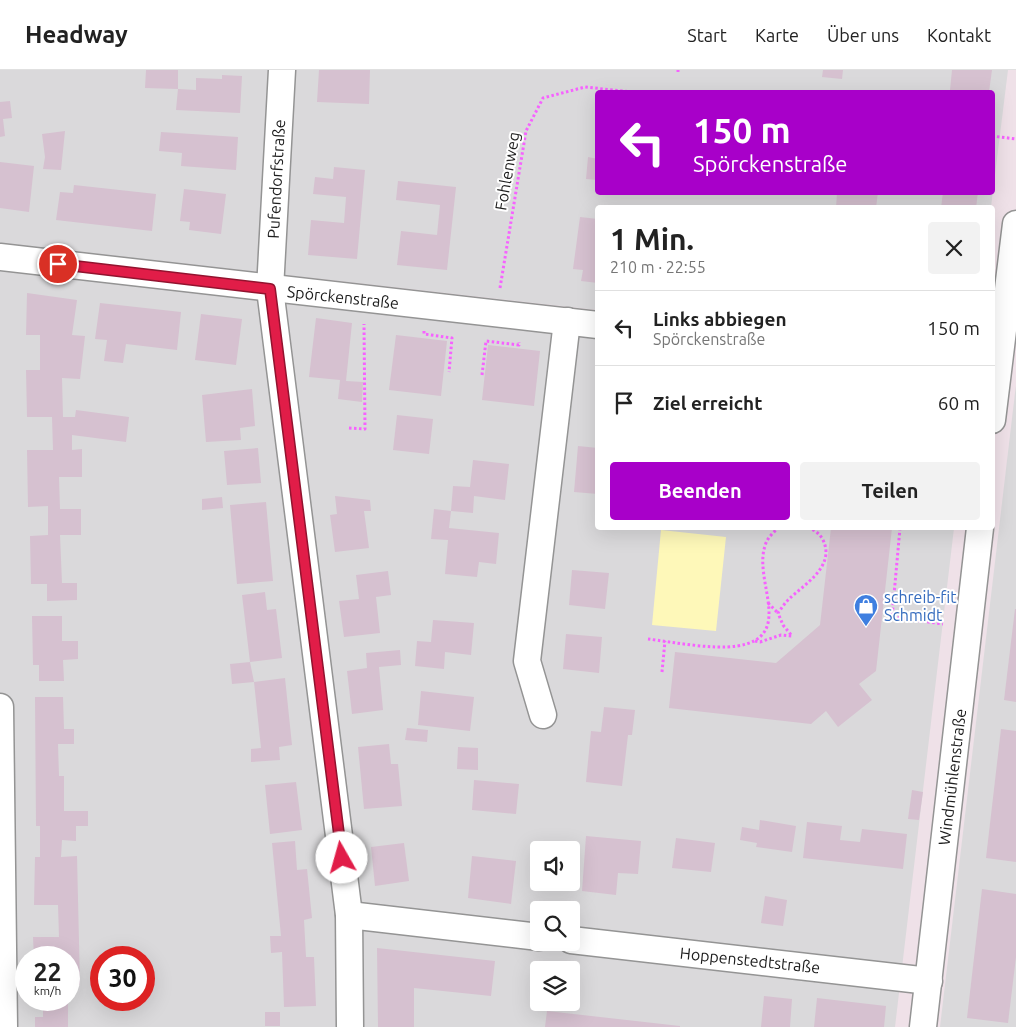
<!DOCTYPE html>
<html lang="de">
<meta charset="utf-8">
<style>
body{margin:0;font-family:Ubuntu,sans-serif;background:#f2f2f2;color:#222;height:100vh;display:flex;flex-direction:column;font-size:19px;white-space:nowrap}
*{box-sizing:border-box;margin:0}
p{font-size:16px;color:#767676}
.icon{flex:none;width:28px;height:28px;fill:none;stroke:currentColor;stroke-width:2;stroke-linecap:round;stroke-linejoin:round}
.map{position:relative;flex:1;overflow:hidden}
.sheet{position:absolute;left:595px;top:135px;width:400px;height:325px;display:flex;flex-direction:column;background:#fff;border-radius:5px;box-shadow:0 5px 20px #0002}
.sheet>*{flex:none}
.guide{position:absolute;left:595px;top:20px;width:400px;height:105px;border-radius:5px;box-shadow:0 5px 20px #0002;background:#a800c9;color:#fff;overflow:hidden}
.tools{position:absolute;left:530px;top:771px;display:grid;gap:10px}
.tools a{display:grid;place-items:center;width:50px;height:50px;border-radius:5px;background:#fff;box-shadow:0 5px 20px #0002;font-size:25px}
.speed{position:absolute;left:15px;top:876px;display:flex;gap:10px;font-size:25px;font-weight:700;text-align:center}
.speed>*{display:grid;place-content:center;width:65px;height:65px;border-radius:50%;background:#fff;box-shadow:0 5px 20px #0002;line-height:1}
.speed small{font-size:12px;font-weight:400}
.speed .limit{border:8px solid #d22;background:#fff;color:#111}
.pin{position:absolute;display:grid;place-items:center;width:42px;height:42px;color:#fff;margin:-21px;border:2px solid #fff;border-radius:50%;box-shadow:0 1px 5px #0007}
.me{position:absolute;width:55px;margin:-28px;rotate:353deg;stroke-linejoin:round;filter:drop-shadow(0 0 4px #0008)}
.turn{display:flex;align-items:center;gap:18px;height:105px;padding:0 15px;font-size:22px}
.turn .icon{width:65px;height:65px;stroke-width:2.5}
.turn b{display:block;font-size:35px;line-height:42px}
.round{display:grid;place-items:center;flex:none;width:52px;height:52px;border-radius:5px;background:#f2f2f2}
.head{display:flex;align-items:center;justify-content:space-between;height:85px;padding:0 15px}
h1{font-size:30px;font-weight:700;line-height:38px}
.button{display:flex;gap:10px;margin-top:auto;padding:10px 15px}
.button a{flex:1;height:58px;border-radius:5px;background:#a800c9;color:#fff;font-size:20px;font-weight:700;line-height:58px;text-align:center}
.button a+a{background:#f2f2f2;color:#222}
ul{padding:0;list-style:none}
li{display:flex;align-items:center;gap:15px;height:75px;padding:0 15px;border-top:1px solid #e0e0e0}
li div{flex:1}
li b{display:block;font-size:19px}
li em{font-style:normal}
header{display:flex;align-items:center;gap:30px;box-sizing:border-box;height:70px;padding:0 25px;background:#fff;border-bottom:1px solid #e0e0e0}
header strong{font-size:24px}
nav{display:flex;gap:28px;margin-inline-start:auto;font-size:18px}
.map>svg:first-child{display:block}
</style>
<header>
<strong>Headway</strong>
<nav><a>Start</a><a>Karte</a><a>Über uns</a><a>Kontakt</a></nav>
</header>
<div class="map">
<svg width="1016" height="957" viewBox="0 0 1016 957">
<rect width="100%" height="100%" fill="#efe1e8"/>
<g fill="#dad9db" fill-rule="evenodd">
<path d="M0 0H1008L991 137 598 138 597 240 0 173ZM598 22H992V122H598Z"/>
<path d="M0 199 597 269 598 458H954L895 957H0ZM539 780H571V812H539ZM539 840H571V872H539ZM26 888H69V930H26ZM101 888H144V930H101ZM539 900H571V932H539Z"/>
<path d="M1016 316V957H940L1015 323Z"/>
</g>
<path fill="#fef8b9" d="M661 460 726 467 716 561 652 555Z"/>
<g fill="#d6c1d0">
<path d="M146 0H178V19L196 20V8L222 9V5L242 6 240 43 176 40 178 19 145 18Z"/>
<path d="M319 0H370L369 34 317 32Z"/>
<path d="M823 0H843L842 9 822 7Z"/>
<path d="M952 0H992L989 22H967L950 20Z"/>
<path d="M10 31 12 48 3 49 5 66 0 67V32Z"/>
<path d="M65 61 61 100 43 99 45 87 42 64Z"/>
<path d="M161 62 238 67 236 100 181 96 182 83 159 81Z"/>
<path d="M588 87 598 89V110L586 109Z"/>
<path d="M0 92 34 96 29 142 0 138Z"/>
<path d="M334 97 365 100 357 189 308 185 311 150 344 153 346 127 313 124 315 107 333 109Z"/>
<path d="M398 111 456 117 447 200 397 195 401 161 437 165 440 135 396 130Z"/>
<path d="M74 115 156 124 152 161 56 150 60 122 73 123Z"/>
<path d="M184 119 226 124 221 164 189 160 190 152 180 151Z"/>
<path d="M837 122H878L876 138H836Z"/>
<path d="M943 122H978L976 138H941Z"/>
<path d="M580 147 598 149V213L581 211 583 200 573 199Z"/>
<path d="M27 223 77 230 72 265 85 266 80 309 62 308 63 347H75L76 340 129 347 126 372 72 365V380L82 379V407H59L60 439H81V465H60L62 513H77V530L47 531V514H31L30 466 48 465V436L28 437 27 380H53L52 347H27L26 300H40V265H26Z"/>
<path d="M100 233 181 242 177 280 126 274 123 293 104 291 107 270 95 269Z"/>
<path d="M201 244 242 249 236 295 195 290Z"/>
<path d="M316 248 352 253 346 311 363 312 362 332 338 329 340 310 309 307Z"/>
<path d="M396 265 447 271 441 326 389 320Z"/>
<path d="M488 275 540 281 534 336 482 330Z"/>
<path d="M252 319 255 356 240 358 241 370 206 372 202 325Z"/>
<path d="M397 345 433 349 429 384 393 380Z"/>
<path d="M578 376 598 378V424L574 422Z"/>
<path d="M258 378 261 413 227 415 224 381Z"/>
<path d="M473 390 509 394 505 430 474 426 473 443 451 441 449 458 499 463 496 494 479 492 477 507 445 504 448 470 431 469 434 439 451 441 453 416 470 417Z"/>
<path d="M335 426 370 430 371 441H364L369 478 335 482 330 445 337 444Z"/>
<path d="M222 427 223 438 202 440V429Z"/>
<path d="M266 432 273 511 237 514 230 435Z"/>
<path d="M831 458H892L876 601 859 614 872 630 838 657 826 641 811 654 669 638 675 582 776 593 820 555Z"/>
<path d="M572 500 609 503 605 539 569 535Z"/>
<path d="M388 501 391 525 376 527 380 563 344 567 339 531 359 529 356 505Z"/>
<path d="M265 522 267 540 276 539 282 588 250 592 242 525Z"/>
<path d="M1015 539H1016V632L1004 630Z"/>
<path d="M32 546H62V571H78V589L63 590 64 611H39V595H33Z"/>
<path d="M433 550 474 553 471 585 445 582 444 599 415 596 417 571 431 572Z"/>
<path d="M566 564 602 567 599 603 563 599Z"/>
<path d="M400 580 401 595 379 597 383 640 352 644 347 601 367 598 366 583Z"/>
<path d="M250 592 254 612 232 614 230 594Z"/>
<path d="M285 608 292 675 279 677 280 690 251 692V679L261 678 254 612Z"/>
<path d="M421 621 474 627 470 661 418 655Z"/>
<path d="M35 627H63L64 659H74V674H58L59 706H64V741H88V756H76V771L62 770 61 787 77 786 80 915H69V888H34L33 867H59L58 835H34L35 787H40V756H36Z"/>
<path d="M604 637 635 640 632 665H628L622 716 586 712 591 661 601 662Z"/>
<path d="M407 658 428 660 427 672 405 670Z"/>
<path d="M1001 659 1016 661V792L986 788Z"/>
<path d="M389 674 391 694H398L402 736 364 739 358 677Z"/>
<path d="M458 677 478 678V700L457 699Z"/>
<path d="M474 710 519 714 516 744 472 740Z"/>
<path d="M296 712 302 760 270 764 265 715Z"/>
<path d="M912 720 923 722 919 750 908 749Z"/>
<path d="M760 750 796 756 792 782 756 777 757 773 740 770 742 757 759 760Z"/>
<path d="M807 752 842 756 840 770 860 772 862 759 907 764 903 799 803 788Z"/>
<path d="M586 766 641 771 638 804 618 803 616 825 582 821Z"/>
<path d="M676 768 715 773 711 802 672 798Z"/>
<path d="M295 771 297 800 307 799 312 848 304 850 306 887H314L316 936 284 937 282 882 271 883 270 866H281L272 773Z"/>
<path d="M404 773 409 811 375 816 371 777Z"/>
<path d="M472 786 516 791 511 834 468 828Z"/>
<path d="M982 819 1016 824V887L1008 953 967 948Z"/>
<path d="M765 826 787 830 783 856 761 853Z"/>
<path d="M377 878 495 891 491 926 414 918V957H378Z"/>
<path d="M764 926 792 929 790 957H761Z"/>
<path d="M817 928 886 936 884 957H814Z"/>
<path d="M43 930H68V957H35V947H43Z"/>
<path d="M547 941 680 956V957H545Z"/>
<rect x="265" y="942" width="15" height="14"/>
</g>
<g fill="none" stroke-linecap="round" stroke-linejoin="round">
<g stroke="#949494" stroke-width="29">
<g id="minor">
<path d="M282 0 270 219 349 845 350 957"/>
<path d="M0 187 598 255"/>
<path d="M992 350 1016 154"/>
<path d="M0 637 4 957"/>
<path d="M543 645 527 591 567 251"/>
<path d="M349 845 539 867"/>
<path d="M571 870 929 911"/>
<path d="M923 957 980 458"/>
</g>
</g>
<g stroke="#f662ff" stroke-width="3" stroke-dasharray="2.5 2.5" stroke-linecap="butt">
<path d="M678 2V0"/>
<path d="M992 66 1016 69"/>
<path d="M500 218 526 61 543 28 585 17 632 22"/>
<path d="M424 261V264L452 268 449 302"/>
<path d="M482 305 486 271 519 275V272"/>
<path d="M349 358 365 359 364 254"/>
<path d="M900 458 892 547 943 554"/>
<path d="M768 533 778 543"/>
<path d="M648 569C672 572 714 580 737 576 796 567 753 511 765 476 767 468 773 463 778 458"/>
<path d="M755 571 760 572 781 565 792 566 783 555 778 543C781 539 784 534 788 530 803 515 836 497 823 470 820 464 815 460 808 458"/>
<path d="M662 602 665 571"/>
</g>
<use href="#minor" stroke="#fff" stroke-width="26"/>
</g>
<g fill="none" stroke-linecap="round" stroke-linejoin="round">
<g stroke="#92132f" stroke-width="12">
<path id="route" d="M58 194 270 219 342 788"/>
</g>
<use href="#route" stroke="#e11d48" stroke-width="9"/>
</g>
<defs>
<g id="shop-pin" transform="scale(1.25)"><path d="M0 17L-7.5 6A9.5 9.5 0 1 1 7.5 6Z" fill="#3f7fe0" stroke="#fff"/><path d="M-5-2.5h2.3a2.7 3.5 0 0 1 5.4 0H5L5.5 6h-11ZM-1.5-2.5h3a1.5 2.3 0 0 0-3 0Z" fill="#fff"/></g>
</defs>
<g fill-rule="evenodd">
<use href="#shop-pin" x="866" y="536"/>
</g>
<g text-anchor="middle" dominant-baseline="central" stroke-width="4" stroke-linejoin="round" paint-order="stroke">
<g font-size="16" fill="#1d1d1d" stroke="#fff">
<text transform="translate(507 101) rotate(-80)">Fohlenweg</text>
<text transform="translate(276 109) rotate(-87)">Pufendorfstraße</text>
<text transform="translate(343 227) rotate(6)">Spörckenstraße</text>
<text transform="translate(952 707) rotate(-83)">Windmühlenstraße</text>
<text transform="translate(750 890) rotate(6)">Hoppenstedtstraße</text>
</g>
<g font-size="16" fill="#366cbe" stroke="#fff" text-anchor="start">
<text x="884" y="527">schreib-fit<tspan x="884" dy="18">Schmidt</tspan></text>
</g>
</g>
</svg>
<div class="tools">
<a><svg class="icon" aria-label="sound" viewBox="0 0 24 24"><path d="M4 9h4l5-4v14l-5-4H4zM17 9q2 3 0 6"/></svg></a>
<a><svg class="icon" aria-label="search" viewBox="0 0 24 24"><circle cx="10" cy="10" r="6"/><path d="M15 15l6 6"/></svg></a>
<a><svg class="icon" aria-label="layers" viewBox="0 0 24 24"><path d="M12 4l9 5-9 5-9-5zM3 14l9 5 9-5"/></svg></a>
</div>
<div class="speed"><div>22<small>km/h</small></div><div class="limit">30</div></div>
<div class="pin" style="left:58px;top:194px;background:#d93025"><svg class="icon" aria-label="arrive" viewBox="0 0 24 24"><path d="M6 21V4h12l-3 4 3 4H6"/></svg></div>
<svg class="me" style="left:342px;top:788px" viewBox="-20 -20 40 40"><circle r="19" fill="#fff"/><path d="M0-13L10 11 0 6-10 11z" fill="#e11d48"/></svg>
<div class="guide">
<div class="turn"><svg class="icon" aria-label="left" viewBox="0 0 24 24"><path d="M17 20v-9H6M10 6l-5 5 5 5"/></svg><div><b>150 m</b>Spörckenstraße</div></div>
</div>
<section class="sheet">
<div class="head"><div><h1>1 Min.</h1><p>210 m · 22:55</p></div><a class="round"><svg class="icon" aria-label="close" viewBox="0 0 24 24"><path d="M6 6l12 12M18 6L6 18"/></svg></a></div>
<ul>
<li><svg class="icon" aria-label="left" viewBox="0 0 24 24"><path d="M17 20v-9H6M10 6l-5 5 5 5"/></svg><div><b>Links abbiegen</b><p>Spörckenstraße</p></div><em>150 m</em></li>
<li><svg class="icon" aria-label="arrive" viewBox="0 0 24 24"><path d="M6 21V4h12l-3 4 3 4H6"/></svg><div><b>Ziel erreicht</b></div><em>60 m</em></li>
</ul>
<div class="button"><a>Beenden</a><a>Teilen</a></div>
</section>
</div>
